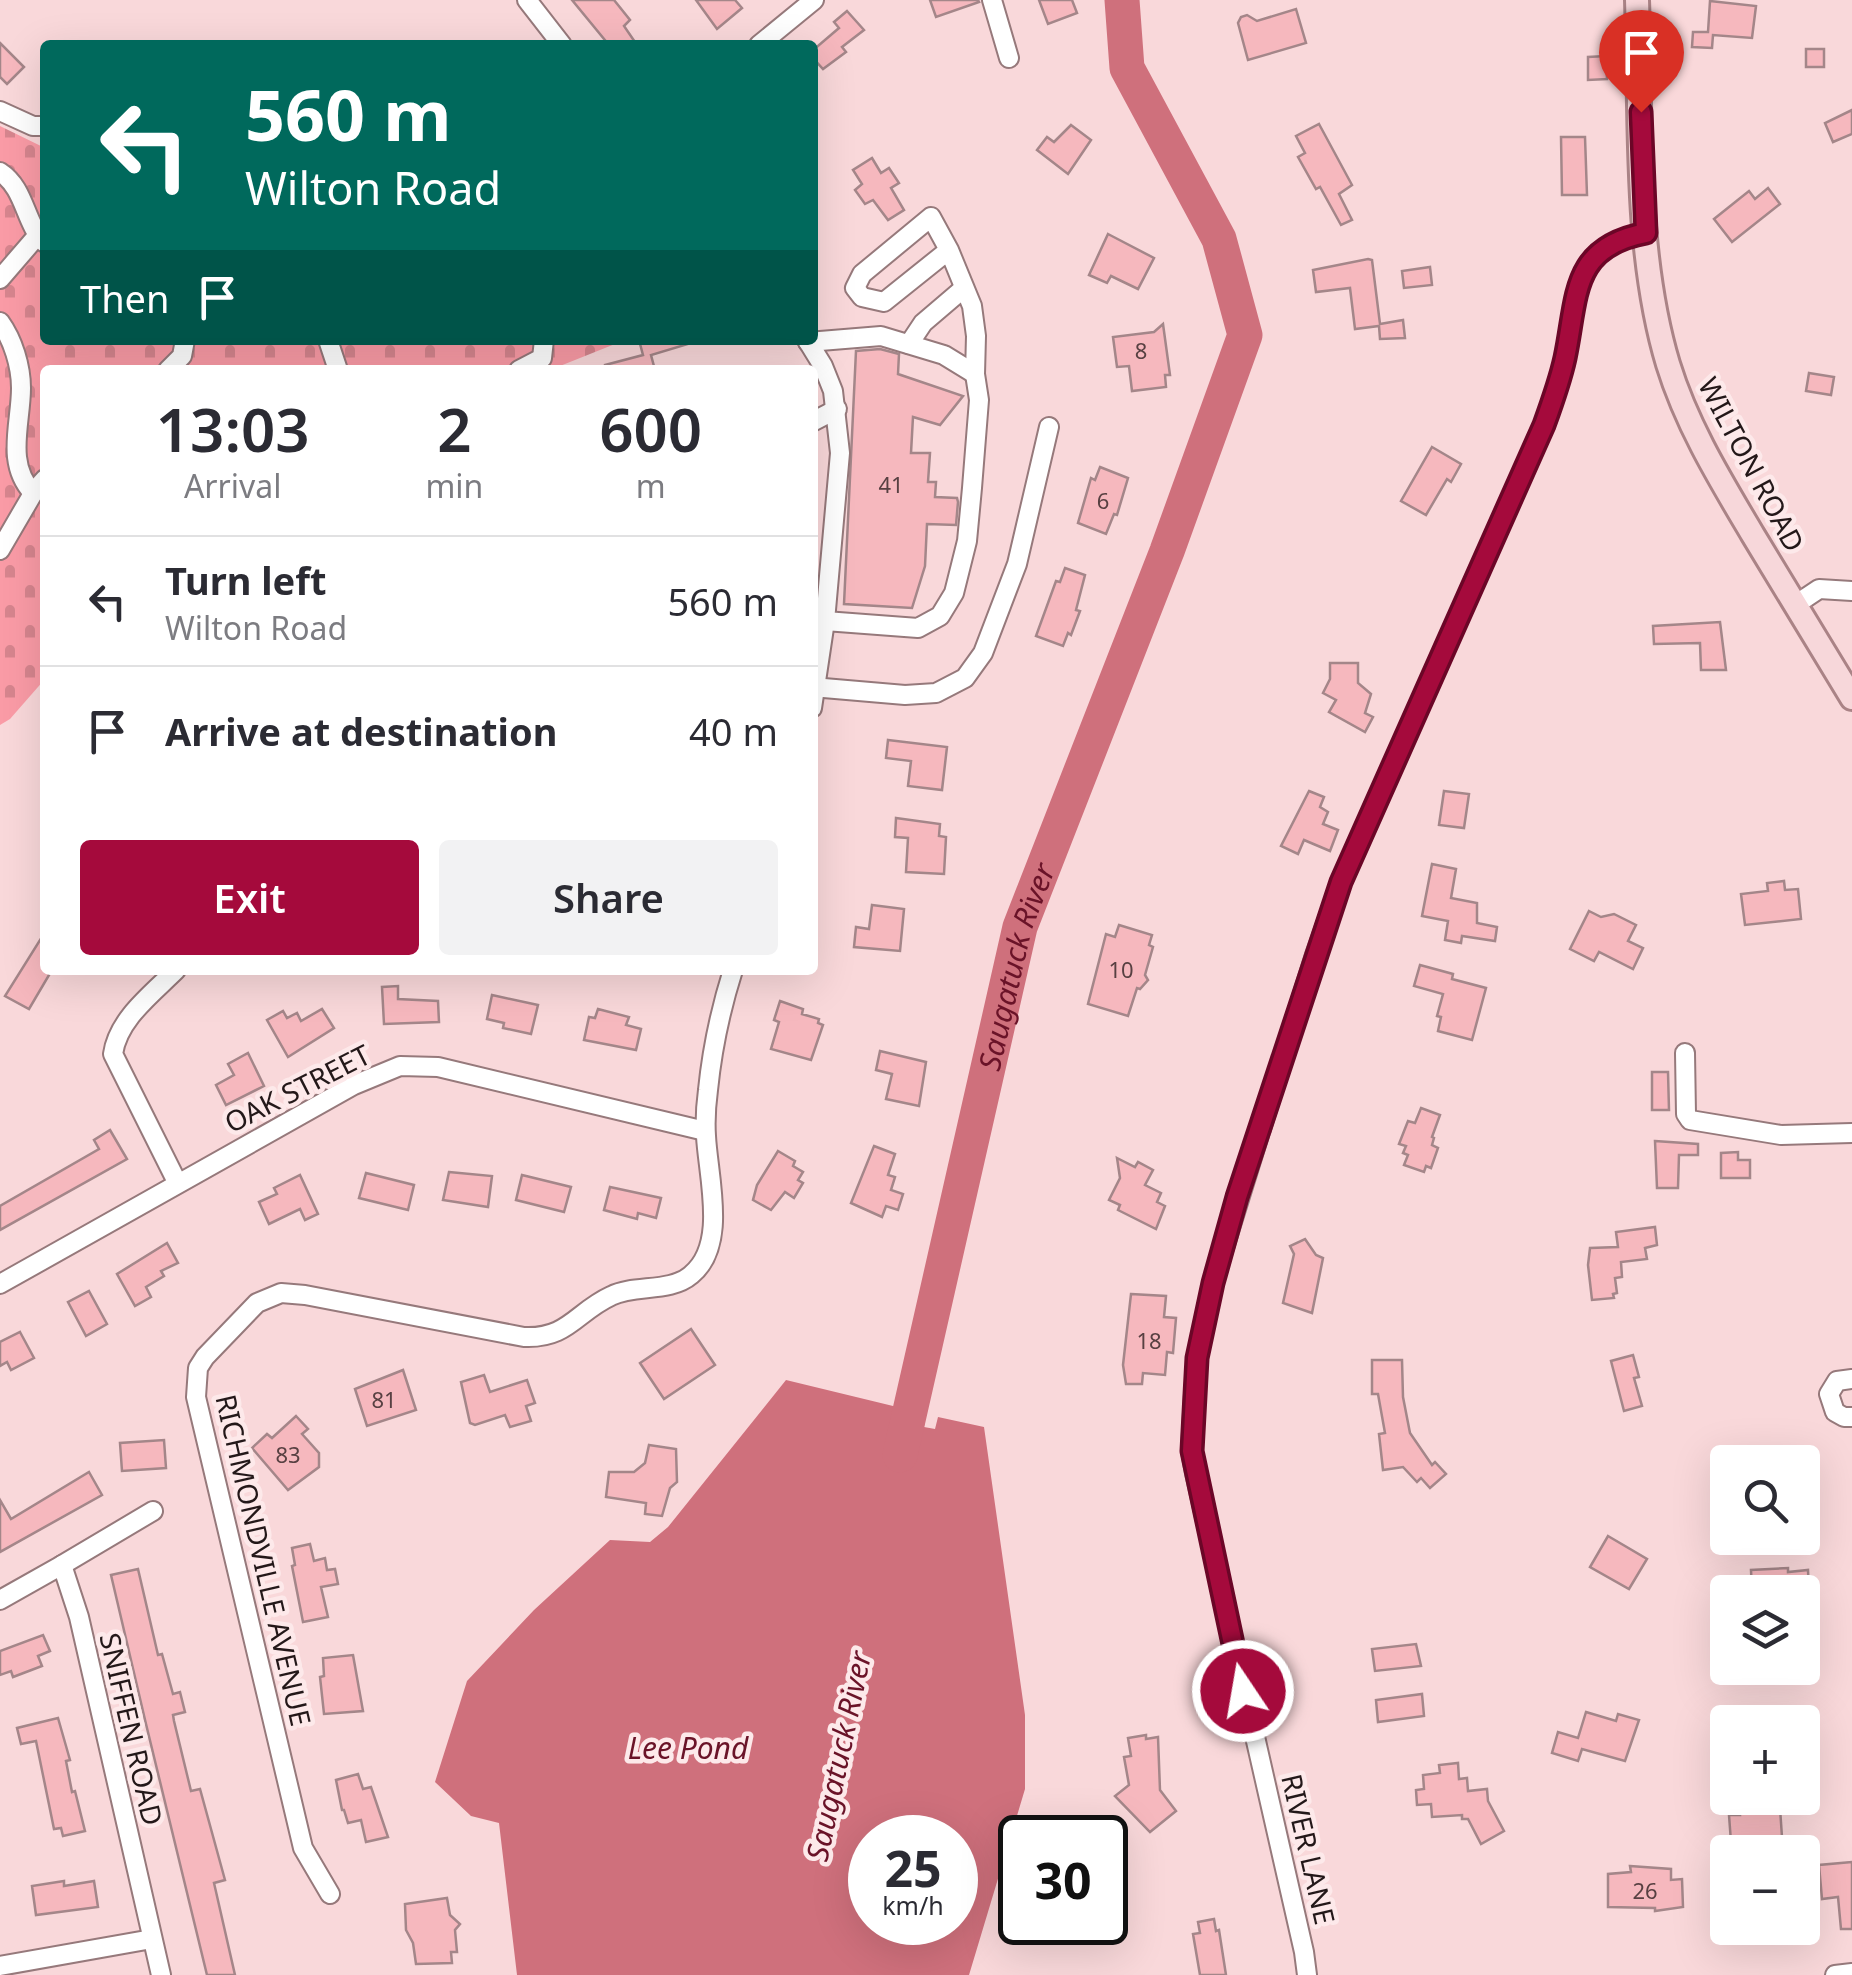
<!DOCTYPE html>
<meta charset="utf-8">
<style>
body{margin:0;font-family:"Noto Sans",sans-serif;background:#f2f2f3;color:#2b2b33;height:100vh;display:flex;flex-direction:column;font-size:38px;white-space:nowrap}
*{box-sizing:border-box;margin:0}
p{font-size:32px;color:#7c7c81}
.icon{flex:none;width:55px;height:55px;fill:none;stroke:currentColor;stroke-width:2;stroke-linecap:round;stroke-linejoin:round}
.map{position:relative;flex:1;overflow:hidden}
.details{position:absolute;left:40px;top:365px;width:778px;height:610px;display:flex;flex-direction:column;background:#fff;border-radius:10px;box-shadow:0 10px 40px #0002}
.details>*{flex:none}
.hud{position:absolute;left:40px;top:40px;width:778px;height:305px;border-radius:10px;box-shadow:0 10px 40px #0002;background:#00695c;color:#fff;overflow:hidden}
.controls{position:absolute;left:1710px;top:1445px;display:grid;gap:20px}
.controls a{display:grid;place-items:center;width:110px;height:110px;border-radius:10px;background:#fff;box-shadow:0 10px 40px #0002;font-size:50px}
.speed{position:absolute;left:848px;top:1815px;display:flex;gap:20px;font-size:50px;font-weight:700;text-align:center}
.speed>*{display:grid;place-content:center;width:130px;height:130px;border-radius:50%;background:#fff;box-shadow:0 10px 40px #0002;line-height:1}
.speed small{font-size:25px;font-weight:400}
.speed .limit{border:5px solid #111;border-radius:15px;background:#fff;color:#111}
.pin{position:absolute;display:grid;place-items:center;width:85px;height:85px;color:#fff;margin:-102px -42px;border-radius:50% 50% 50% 0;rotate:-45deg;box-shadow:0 0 10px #0007}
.pin .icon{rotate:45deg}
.me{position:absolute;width:110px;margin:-55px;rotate:348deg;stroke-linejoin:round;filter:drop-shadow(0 0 8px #0008)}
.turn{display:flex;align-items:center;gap:35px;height:210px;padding:0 40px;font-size:45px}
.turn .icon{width:130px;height:130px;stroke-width:2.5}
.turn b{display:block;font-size:70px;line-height:85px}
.then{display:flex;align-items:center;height:95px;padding:0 40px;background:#0003;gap:20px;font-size:38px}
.eta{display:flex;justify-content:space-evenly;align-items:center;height:170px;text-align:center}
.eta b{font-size:60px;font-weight:600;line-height:70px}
.cta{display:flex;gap:20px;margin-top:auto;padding:20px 40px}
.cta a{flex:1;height:115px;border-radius:10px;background:#a50a3c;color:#fff;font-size:40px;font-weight:600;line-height:115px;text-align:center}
.cta a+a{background:#f2f2f3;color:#2b2b33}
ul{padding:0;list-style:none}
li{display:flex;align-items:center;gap:30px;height:130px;padding:0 40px;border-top:2px solid #e1e1e2}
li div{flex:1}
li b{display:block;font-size:38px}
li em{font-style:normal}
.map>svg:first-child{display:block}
</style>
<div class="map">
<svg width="1852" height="1975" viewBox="0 0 1852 1975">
<defs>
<pattern id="cemetery-stones" width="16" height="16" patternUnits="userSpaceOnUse" patternTransform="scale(2.5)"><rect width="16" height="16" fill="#fa9ba6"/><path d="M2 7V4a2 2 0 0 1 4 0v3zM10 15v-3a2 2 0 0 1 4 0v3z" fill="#d6858e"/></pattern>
</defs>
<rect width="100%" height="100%" fill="#f9d8da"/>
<path fill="url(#cemetery-stones)" d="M0 126 45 148V340H625L550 370H45V679L10 719 0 725Z"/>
<path fill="#cf707c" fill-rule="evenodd" d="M786 1380 926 1414 924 1427 935 1429 938 1417 984 1427 1025 1715V1789L969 1975H517L499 1823 471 1816 435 1782 467 1681 534 1610 610 1540 650 1542 668 1527ZM870 1838H955V1922H870Z"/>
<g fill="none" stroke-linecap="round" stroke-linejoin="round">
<path stroke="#cf707c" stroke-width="35" id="s1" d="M900 1455 1020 927 1167 551 1245 335 1219 239 1127 68 1122 0"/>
</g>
<g fill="#f6b8be" stroke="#a48689" stroke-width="2.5">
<path d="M572 0H614L630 20 624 26 637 45H609Z"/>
<path d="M696 0H735L742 8 717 29Z"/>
<path d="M930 0H978L979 2 936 17Z"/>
<path d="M1039 0H1072L1077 13 1048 24Z"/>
<path d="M1710 1 1756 6 1752 38 1713 35 1712 48 1692 47 1693 32H1708Z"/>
<path d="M1296 9 1306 43 1248 60 1238 23 1241 17 1247 15 1257 21Z"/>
<path d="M847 11 864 30 842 47 846 52 823 69 812 57V51L839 28 834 22Z"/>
<path d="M0 43 24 67 7 84 0 77Z"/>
<rect x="1806" y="49" width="18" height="18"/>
<path d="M1606 56 1607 79 1588 80V57Z"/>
<path d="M1852 110V134L1833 142 1825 123Z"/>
<path d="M1319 124 1352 185 1339 194 1352 220 1341 225 1320 187 1316 189 1298 157 1305 153 1296 136Z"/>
<path d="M1071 125 1091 140 1068 174 1037 150 1047 137 1054 142Z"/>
<path d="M1561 137H1585L1587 195H1562Z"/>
<path d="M872 158 881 173 889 168 899 183 891 188 904 210 888 220 873 200 865 204 855 190 862 184 853 170Z"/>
<path d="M1768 188 1780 204 1732 242 1714 219 1749 191 1755 199Z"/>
<path d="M1108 234 1154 258 1138 289 1111 276 1107 283 1089 275Z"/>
<path d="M1368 259 1372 260 1380 324 1403 320 1405 338 1380 339 1379 326 1355 329 1350 288 1316 292 1313 270Z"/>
<path d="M1430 267 1432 285 1404 288 1402 271Z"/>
<path d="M1163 324 1170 375H1165L1166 387 1132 391 1129 366 1117 367 1113 337 1154 332Z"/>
<path d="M639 340H687L688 344 651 355 655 370H605V365L643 355Z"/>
<path d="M880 349 899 354 898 374 963 396 940 425 913 417 911 453H930L928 482H936L935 497 957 498 958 502 956 525 927 524 925 566 912 608 844 604 856 351Z"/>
<path d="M1809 373 1834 377 1831 395 1806 391Z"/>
<path d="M1432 447 1461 464 1451 482 1447 479 1426 515 1401 501Z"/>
<path d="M1100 467 1128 478 1117 515 1114 514 1106 534 1078 523 1091 478 1095 480Z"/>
<path d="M1065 568 1085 575 1076 610 1080 611 1071 635 1068 633 1063 646 1036 636 1056 581 1060 582Z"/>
<path d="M1720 622 1726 670H1701L1700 643 1654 644 1653 626Z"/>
<path d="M1330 663H1358V683L1371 694 1365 713 1373 717 1365 732 1329 712 1336 700 1323 693 1330 679Z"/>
<path d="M888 740 947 747 942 790 908 786 911 761 886 758Z"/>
<path d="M1309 791 1324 797 1320 807 1328 812 1323 824 1338 830 1330 851 1304 840 1298 854 1281 846Z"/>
<path d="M1444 791 1469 794 1464 828 1439 825Z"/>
<path d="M896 818 940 824 939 836 946 837 944 874 906 872 908 838 895 837Z"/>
<path d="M1432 864 1456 869 1451 898 1477 903V923L1497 927 1495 941 1462 936 1461 943 1445 940 1448 921 1422 916Z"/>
<path d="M1784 881 1785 890 1798 889 1801 919 1745 925 1741 894 1768 891 1767 883Z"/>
<path d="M872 905 904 909 900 951 854 947 856 927 869 929Z"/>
<path d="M1589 911 1601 917 1614 914 1636 925 1628 941 1643 948 1633 969 1599 952 1594 961 1570 949Z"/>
<path d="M1119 925 1152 935 1149 945 1153 947 1145 975 1148 980 1140 989 1137 988 1128 1016 1088 1004 1106 934 1115 937Z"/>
<path d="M45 932V970H52L29 1009 5 996Z"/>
<path d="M1420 965 1453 974 1452 979 1486 988 1472 1040 1438 1031 1441 1017 1437 1016 1443 994 1414 986Z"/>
<path d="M398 986V999L438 1001 439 1022 384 1024 382 987Z"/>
<path d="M492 995 538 1005 531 1034 503 1028 504 1023 487 1019Z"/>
<path d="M780 1001 803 1009 802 1014 819 1019 818 1023 823 1025 811 1060 771 1049 779 1022 774 1020Z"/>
<path d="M322 1009 334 1028 288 1057 267 1020 283 1011 287 1018 297 1013 301 1021Z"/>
<path d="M598 1009 629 1017 626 1025 641 1029 636 1050 584 1040 589 1017 595 1018Z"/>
<path d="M880 1051 926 1062 919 1106 886 1099 892 1074 876 1070Z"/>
<path d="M248 1053 264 1086 226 1105 216 1085 234 1075 228 1064Z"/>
<path d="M1652 1072H1668L1669 1110H1652Z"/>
<path d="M1421 1108 1440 1115 1432 1137 1434 1138 1432 1145 1438 1148 1431 1168 1426 1166 1424 1172 1404 1165 1408 1155 1403 1153 1406 1146 1399 1144 1408 1121 1415 1123Z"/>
<path d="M110 1130 127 1159 0 1230V1206L99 1149 94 1140Z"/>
<path d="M1655 1141 1698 1144V1155H1679L1678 1188H1657Z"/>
<path d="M874 1146 895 1154 888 1175 895 1177 891 1190 903 1194 898 1210 886 1206 882 1217 851 1203Z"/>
<path d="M778 1151 795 1161 793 1166 803 1172 798 1180 803 1183 794 1198 785 1192 771 1210 753 1200 757 1185Z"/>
<path d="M1738 1152V1160H1750V1178H1721V1153Z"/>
<path d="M1117 1158 1135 1167 1138 1162 1153 1170 1145 1185 1161 1193 1157 1202 1165 1206 1156 1229 1118 1210 1120 1205 1109 1200 1120 1178Z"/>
<path d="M449 1172 492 1176 488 1207 443 1200Z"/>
<path d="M366 1173 414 1185 408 1210 359 1198Z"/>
<path d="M300 1175 318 1214 305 1220 300 1209 269 1224 259 1202 277 1194 274 1188Z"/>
<path d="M522 1175 571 1187 564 1212 516 1200Z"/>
<path d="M610 1187 661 1198 656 1218 638 1213 637 1219 604 1210Z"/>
<path d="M1655 1227 1657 1245 1645 1248 1647 1259 1621 1262 1622 1277 1615 1278 1617 1293 1613 1294 1614 1298 1592 1300 1588 1265 1590 1248 1618 1247 1616 1232Z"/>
<path d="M1305 1239 1316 1255 1323 1258 1312 1313 1283 1303 1294 1254 1290 1246Z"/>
<path d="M167 1243 178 1263 161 1271 164 1276 146 1287 151 1297 135 1306 117 1274Z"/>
<path d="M89 1291 107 1324 86 1336 68 1302Z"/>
<path d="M1131 1294 1166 1296 1164 1317 1176 1318 1173 1353 1167 1352 1165 1375 1143 1373 1142 1384H1126L1123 1365Z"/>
<path d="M691 1329 715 1365 664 1399 640 1363Z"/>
<path d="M20 1332 34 1358 11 1370 7 1362 0 1366V1342Z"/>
<path d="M1633 1355 1639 1377 1634 1378 1642 1406 1624 1411 1611 1361Z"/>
<path d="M1372 1360H1402L1403 1397 1410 1433 1432 1465 1435 1462 1446 1474 1430 1488 1421 1478 1417 1482 1403 1467 1383 1470 1379 1434 1385 1433 1378 1394H1372Z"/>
<path d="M403 1370 416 1410 367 1426 355 1389Z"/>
<path d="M484 1375 490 1392 527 1380 535 1403 526 1406 531 1421 510 1427 505 1415 475 1425 470 1423 461 1382Z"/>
<path d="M296 1416 308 1429 302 1434 319 1453V1467L288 1490 252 1448 267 1434 272 1438Z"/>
<path d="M164 1440 166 1468 122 1471 120 1443Z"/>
<path d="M649 1445 676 1449 677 1482 670 1488 662 1516 645 1514 646 1503 606 1497 609 1472H634L645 1463Z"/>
<path d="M89 1472 102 1495 0 1552V1500L11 1519Z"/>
<path d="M1608 1536 1647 1559 1629 1589 1590 1567Z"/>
<path d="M310 1544 314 1561 325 1558 327 1570 335 1569 338 1584 321 1587 328 1617 303 1622 292 1566 295 1565 292 1548Z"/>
<path d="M1788 1568V1572L1808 1570 1809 1592H1752L1751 1570Z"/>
<path d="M138 1569 158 1655 162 1654 173 1694 180 1692 185 1712 173 1715 174 1721 191 1791 200 1789 225 1880 214 1883 235 1975H207L146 1724 111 1575Z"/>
<path d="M43 1635 50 1651 38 1656 42 1666 13 1677 11 1671 0 1675V1651Z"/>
<path d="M1416 1644 1421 1666 1375 1671 1372 1649Z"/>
<path d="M353 1655 363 1711 324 1714 320 1677 324 1676 323 1658Z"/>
<path d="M1422 1694 1424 1716 1378 1722 1376 1700Z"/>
<path d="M1586 1712 1616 1721 1618 1714 1639 1720 1625 1761 1582 1749 1578 1761 1552 1753 1558 1732 1578 1738Z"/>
<path d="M58 1718 70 1760 66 1761 72 1792 75 1791 85 1831 63 1836 61 1828 54 1829 36 1741 21 1744 17 1728Z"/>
<path d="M1146 1735V1739L1158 1737 1160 1790 1176 1811 1150 1832 1115 1796 1129 1785 1124 1757 1131 1756 1128 1738Z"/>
<path d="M1458 1763 1459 1779 1467 1778 1468 1791 1487 1789 1488 1801 1504 1831 1481 1844 1468 1819H1462V1815L1432 1817 1431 1804 1417 1805 1416 1790 1424 1789 1423 1775 1440 1773 1439 1765Z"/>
<path d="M358 1774 363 1789 371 1787 388 1837 366 1842 361 1820 348 1823 344 1810H342L336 1780Z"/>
<path d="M1739 1798H1775V1809L1780 1808 1782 1837 1731 1842 1729 1815H1740Z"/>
<path d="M1852 1862V1929H1841L1838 1897 1822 1899 1819 1865Z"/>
<path d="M1630 1866 1671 1869V1880L1682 1879 1683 1907 1655 1911V1908L1608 1907V1874L1631 1872Z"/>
<path d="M64 1881V1886L94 1881 98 1907 36 1915 32 1886Z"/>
<path d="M447 1898 450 1915 460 1924 455 1930 457 1952H451L452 1963 416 1964 413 1943 406 1930 405 1904Z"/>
<path d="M1214 1919 1216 1931 1219 1930 1226 1975H1200L1193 1934 1200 1933 1198 1922Z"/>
</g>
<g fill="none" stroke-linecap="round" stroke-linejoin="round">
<g stroke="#96797b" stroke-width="22">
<g id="minor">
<path d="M527 0 562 45"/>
<path d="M992 0 1009 58"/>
<path d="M759 45 814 0"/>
<path d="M0 111 33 126H45"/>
<path d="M0 172C26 189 24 223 45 243"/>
<path d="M0 279 37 236"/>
<path d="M0 322C13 340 21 366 21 388 21 424 5 463 33 493"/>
<path d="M328 340 338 370"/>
<path d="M807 340 823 366 833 391 840 453 825 621 812 708"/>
<path d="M808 342 881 336 944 355 975 374"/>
<path d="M909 344 923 323 964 288"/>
<path d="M168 370 182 356 185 340"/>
<path d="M519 370 542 358 544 340"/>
<path d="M812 422 837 409"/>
<path d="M0 550 35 490 45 479"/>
<path d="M1795 605 1819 589 1852 591"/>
<path d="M825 621 918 628 940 616 954 593 967 541 972 488 979 400 975 374 976 336 972 306 949 250 931 217 862 274 855 288 862 297 884 302 949 250"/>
<path d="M812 687 905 695 936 693 965 678 983 653 1017 564 1049 427"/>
<path d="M176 970C152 994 118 1019 113 1054L177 1182"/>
<path d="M1685 1053 1686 1114 1690 1120 1781 1135 1852 1133"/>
<path d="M0 1284 354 1085 400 1066 438 1067 705 1131"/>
<path d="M1852 1379 1837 1381 1829 1394 1835 1412 1844 1417H1852"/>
<path d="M62 1565 153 1511"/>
<path d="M0 1600 62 1565 79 1617 161 1975"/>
<path d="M330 1894 303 1848 196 1397 198 1368 205 1357 257 1303 281 1293 305 1295 524 1337C568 1339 576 1312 611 1296 635 1284 670 1293 691 1275 728 1245 708 1177 706 1136 705 1121 706 1105 708 1090 712 1050 721 1008 733 970"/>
<path d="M0 1966 152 1939"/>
<path d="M1307 1975 1304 1952 1195 1473 1191 1451 1194 1394 1197 1358 1213 1283 1315 955 1341 882 1544 425C1552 403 1560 381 1565 358 1578 297 1570 246 1646 233"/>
<path d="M1835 1975 1852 1973"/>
</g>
</g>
<g stroke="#aa8386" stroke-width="28">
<path id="major" d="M1637 0C1641 118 1634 251 1668 364 1687 426 1721 481 1753 535 1786 590 1819 644 1852 698"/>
</g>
<use href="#minor" stroke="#fff" stroke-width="18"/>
<use href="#major" stroke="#f7d7da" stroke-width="22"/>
</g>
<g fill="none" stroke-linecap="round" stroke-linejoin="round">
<g stroke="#6b0627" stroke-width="25">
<path id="route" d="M1243 1691 1192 1451 1197 1358 1213 1283 1237 1197 1341 882 1544 425C1552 403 1560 381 1565 358 1578 297 1570 247 1646 233L1641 112"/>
</g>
<use href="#route" stroke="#a50a3c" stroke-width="18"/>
</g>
<g text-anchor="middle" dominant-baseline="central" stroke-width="9" stroke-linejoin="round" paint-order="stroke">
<g font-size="22" fill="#584042">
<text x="1141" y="350">8</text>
<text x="891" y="484">41</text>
<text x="1103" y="500">6</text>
<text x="1121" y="969">10</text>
<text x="1149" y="1340">18</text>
<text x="384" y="1399">81</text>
<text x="288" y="1454">83</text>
<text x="1645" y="1890">26</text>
</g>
<g font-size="28" fill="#231819" stroke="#fde9ea">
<text transform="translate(1752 464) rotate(62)">WILTON ROAD</text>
<text transform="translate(297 1088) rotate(-27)">OAK STREET</text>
<text transform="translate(264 1560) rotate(77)">RICHMONDVILLE AVENUE</text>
<text transform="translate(132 1729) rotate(77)">SNIFFEN ROAD</text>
<text transform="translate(1309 1849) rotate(77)">RIVER LANE</text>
</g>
<g font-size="30" font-style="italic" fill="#6a1328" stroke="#fde9ea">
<text stroke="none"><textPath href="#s1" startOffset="502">Saugatuck River</textPath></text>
<text x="688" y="1747">Lee Pond</text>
<text transform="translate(838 1756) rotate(-78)">Saugatuck River</text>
</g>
</g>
</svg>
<div class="controls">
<a><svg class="icon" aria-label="search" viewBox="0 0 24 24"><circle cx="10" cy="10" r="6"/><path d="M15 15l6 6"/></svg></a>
<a><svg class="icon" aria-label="layers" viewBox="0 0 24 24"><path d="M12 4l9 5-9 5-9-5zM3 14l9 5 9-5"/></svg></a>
<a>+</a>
<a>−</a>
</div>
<div class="speed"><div>25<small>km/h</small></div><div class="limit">30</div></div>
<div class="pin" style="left:1641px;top:112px;background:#d93025"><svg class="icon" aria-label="arrive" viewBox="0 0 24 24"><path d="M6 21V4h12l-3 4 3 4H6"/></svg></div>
<svg class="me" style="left:1243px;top:1691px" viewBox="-20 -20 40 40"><circle r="17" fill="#a50a3c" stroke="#fff" stroke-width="3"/><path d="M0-11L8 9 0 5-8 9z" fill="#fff"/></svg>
<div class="hud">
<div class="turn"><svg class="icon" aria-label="left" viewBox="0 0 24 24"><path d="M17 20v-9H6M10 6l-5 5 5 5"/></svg><div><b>560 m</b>Wilton Road</div></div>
<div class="then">Then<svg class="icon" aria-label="arrive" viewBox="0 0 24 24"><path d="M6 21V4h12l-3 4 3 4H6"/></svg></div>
</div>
<section class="details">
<div class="eta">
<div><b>13:03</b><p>Arrival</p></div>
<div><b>2</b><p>min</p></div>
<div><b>600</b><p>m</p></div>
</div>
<ul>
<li><svg class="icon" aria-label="left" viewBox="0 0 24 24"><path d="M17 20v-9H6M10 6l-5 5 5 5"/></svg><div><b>Turn left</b><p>Wilton Road</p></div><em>560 m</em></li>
<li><svg class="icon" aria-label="arrive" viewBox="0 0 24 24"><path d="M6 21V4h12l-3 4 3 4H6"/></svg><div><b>Arrive at destination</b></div><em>40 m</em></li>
</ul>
<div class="cta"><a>Exit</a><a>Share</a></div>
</section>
</div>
